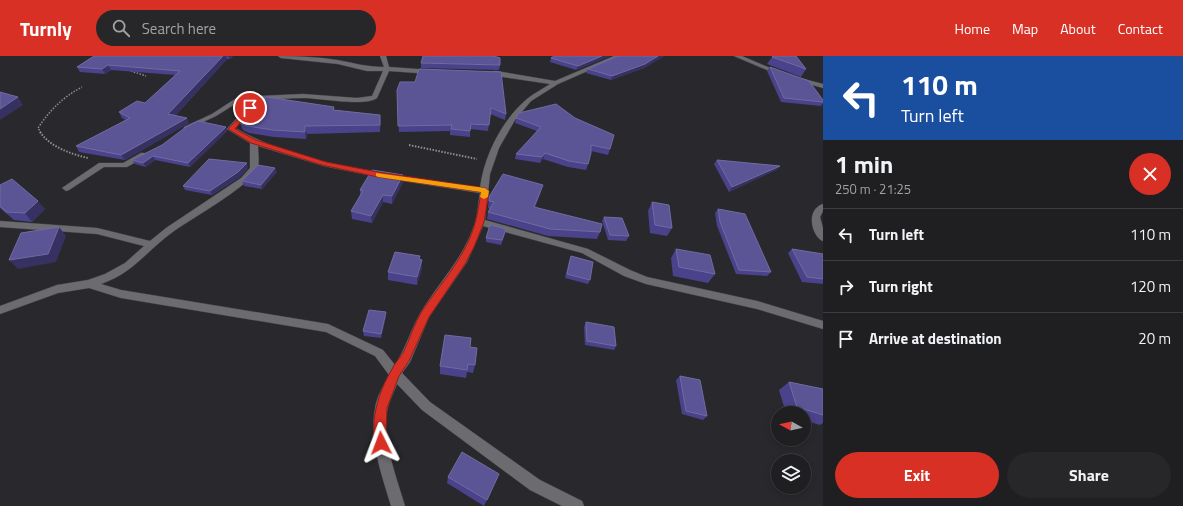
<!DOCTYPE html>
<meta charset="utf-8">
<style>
body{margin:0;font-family:"Titillium Web",sans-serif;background:#27272a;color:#f1f3f6;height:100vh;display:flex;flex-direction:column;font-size:15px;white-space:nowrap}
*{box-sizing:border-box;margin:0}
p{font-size:13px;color:#a1a2a5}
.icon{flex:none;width:22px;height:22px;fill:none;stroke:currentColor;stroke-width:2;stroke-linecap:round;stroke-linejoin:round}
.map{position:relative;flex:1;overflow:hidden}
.sheet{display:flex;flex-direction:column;background:#1f1f22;width:360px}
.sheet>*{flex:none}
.top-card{background:#1a4fa0;color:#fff;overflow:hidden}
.needle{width:26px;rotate:278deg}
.buttons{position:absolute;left:771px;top:350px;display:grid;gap:8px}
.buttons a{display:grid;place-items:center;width:40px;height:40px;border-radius:50%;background:#1f1f22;box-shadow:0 2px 6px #0003,0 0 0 1px #3c3d40;font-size:20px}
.pin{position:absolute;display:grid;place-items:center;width:34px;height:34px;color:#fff;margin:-17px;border:2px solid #fff;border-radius:50%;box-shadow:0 1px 4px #0007}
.me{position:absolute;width:44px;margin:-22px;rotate:357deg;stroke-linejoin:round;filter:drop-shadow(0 0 3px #0008)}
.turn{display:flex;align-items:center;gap:14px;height:84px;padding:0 12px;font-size:18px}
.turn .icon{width:52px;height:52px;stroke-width:2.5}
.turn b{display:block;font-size:28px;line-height:34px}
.round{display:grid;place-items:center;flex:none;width:42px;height:42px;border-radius:21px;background:#27272a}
.head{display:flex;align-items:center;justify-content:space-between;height:68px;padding:0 12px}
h1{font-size:24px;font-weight:700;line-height:30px}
.button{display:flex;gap:8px;margin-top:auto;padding:8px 12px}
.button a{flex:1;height:46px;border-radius:24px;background:#d93025;color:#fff;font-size:16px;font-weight:700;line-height:46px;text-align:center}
.button a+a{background:#27272a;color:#f1f3f6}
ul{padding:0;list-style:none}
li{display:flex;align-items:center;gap:12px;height:52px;padding:0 12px;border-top:1px solid #3c3d40}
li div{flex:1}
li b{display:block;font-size:15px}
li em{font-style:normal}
header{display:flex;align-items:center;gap:24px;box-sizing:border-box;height:56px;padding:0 20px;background:#d93025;color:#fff}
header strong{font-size:19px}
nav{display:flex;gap:22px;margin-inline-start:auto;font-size:14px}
.search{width:280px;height:36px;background:#27272a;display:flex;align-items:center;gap:10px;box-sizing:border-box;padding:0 14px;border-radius:22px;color:#a1a2a5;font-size:15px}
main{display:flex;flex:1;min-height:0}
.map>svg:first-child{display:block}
</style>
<header>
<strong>Turnly</strong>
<div class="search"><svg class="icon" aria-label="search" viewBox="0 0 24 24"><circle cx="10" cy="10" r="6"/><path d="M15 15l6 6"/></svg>Search here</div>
<nav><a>Home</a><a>Map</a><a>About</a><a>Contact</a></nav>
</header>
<main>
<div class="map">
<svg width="823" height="450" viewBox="0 0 823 450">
<rect width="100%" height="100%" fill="#29292d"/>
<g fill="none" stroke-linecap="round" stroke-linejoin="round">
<g stroke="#454548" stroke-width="1">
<g id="minor">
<path d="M278 0C298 0 318 1 337 4 354 7 366 11 384 11L380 0H386L389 11 431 14 434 16 431 18 389 15 377 42C365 51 320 42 303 42 289 42 274 43 260 44L235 72C305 112 401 120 480 132 484 100 502 64 527 43 534 37 543 33 550 28L489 19 486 17 487 16 496 15 555 25 614 0H622L558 28 531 45 515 64 499 92 490 118 485 164 588 193 630 214 647 221 757 245 823 265V273L757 253 646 228 624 220 582 197 483 170 467 206 429 261 410 306 402 317 430 346 540 424 582 445 584 450H562L530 434 422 354 397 328C394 336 390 343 388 351 380 379 397 423 405 450H391C382 419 369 386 375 353 376 342 384 329 389 319L375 300 326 276 121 242 89 232 58 237 0 258V250L57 229 88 224 105 218 125 207 144 190 97 178 0 171V165L97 172 150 185 166 172 241 122 250 112V87L227 73 253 44 240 45 216 60 188 73H184V71L212 58 238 41 303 38 357 42 372 40 383 15H367L338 8 281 2ZM258 90 324 110 378 121 480 137C478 147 478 158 475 167 464 202 439 226 421 256 411 273 406 292 395 309L383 294 328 268 121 234 101 228C135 216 147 194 174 175 194 161 246 132 257 114 260 108 258 96 258 90Z"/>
<path d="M734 0H742L784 18 779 19Z"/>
<path d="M800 22 823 28V32L798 25 797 24Z"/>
<path d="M141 97H144L148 99 127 111H104L69 134 66 135 62 132 99 107H123Z"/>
<path d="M823 148V155L820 161 823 172V185C813 182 804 154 823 148Z"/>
</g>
</g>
<g stroke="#8f8f92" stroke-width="1.5" stroke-dasharray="1.5 1.5" stroke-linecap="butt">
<path d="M131 15 146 20"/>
<path d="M41 77 38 72C50 54 63 41 82 31"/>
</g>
<g stroke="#8f8f92" stroke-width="2" stroke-dasharray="1.5 1.5" stroke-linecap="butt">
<path d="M40 76C50 91 71 98 88 102"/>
<path d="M409 89 477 103"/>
</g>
<use href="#minor" fill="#6b6b70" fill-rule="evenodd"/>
</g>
<g fill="#4a428a">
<path d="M94 0H233L230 3H227L175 60 189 67 125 104 79 96 76 90 126 64 122 62 119 56 145 47 175 19 111 14 105 18 80 16 77 11Z"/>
<path d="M610 0 576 14 550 6 551 2Z"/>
<path d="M618 0H664L644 12 611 24 586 17 588 13Z"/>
<path d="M772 1 806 13 801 21 767 8Z"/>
<path d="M421 7 500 9 499 14 421 12Z"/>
<path d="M770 11 823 44V47L821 50 781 46 767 15Z"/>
<path d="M415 26 506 58 505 64 490 58 488 75 470 73V81L450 79V75L399 76 397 34Z"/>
<path d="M335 54 380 59V76L307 78 306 83 274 81 249 77 243 74 240 67Z"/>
<path d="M516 62 610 93 608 99 591 95 588 108 586 114 568 111 543 103 540 107 515 103 516 98 537 75 515 67Z"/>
<path d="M226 71 227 75 190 111 155 104 146 111 135 108 132 104Z"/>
<path d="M717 104 780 110 776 114 729 136 714 108Z"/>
<path d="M248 112 240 121 212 139 185 134 183 130Z"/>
<path d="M277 116 262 133 244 130 242 125Z"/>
<path d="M403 119V126L392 148 383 146 372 167 352 163 351 155 360 139V134Z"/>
<path d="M0 129 45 153 32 166 14 164 0 152Z"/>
<path d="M541 136 535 151 600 176 597 183 548 180 487 163 488 156 490 153 488 152 489 141Z"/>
<path d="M652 146 672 172 667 180 650 177 648 155Z"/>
<path d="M718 153 771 216 767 220 736 218 717 170 715 157Z"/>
<path d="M604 161 629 180 626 185 608 184 602 165Z"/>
<path d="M505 178 501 189 486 186V182Z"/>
<path d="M676 193 715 218 708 227 673 220 671 202Z"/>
<path d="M792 193 823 198V228L802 226 788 197Z"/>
<path d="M571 200 590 224 588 228 565 222 569 205Z"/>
<path d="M422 212 417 229 388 224V216Z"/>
<path d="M386 260 381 282 364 280 363 275Z"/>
<path d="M586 266 616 290 614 294 585 289 584 271Z"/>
<path d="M470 291 475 309 473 317 467 316 466 322 440 318V310Z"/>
<path d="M680 320 707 360 703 364 682 358 676 324Z"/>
<path d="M789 326 823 333V367L820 369 804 364V357H786L779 334Z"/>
<path d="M499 418 484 450 447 427 448 421Z"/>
</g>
<g fill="#363161">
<path d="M223 0H226L227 3 171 64 168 58Z"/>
<path d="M228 0H233L230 3Z"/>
<path d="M602 0H610L576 14 578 10Z"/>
<path d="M658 0H664L644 12 611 24 612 20Z"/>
<path d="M108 9 111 14 105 18 102 13Z"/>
<path d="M18 41 23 49 0 64V53Z"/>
<path d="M380 59 381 66 380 76Z"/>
<path d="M187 62 189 67 125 104 121 99Z"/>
<path d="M305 70 307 78 306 83 305 76Z"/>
<path d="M226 71 227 75 190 111 188 107Z"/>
<path d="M545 97 543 103 540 107 542 101Z"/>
<path d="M153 100 155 104 146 111 143 107Z"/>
<path d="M247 107 248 112 240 121 212 139 210 135Z"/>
<path d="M780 110 776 114 729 136 732 131Z"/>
<path d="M275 112 277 116 262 133 261 129Z"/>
<path d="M403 119V126L392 148V140Z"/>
<path d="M543 129 541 136 532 158 534 151Z"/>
<path d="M383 139V146L372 167 371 160Z"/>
<path d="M38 145 45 153 32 166 25 157Z"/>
<path d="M59 171 66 180 56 206 18 213 9 204Z"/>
<path d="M422 204V212L417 229V221Z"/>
<path d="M386 256V260L381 282V278Z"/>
</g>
<g fill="#5b5495" stroke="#716ba2">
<path d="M94 0H223L168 58 187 62 121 99 76 90 130 62 119 56 137 45 145 47 180 15 108 9 102 13 77 11Z"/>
<path d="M423 0H494L500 2V9L421 7Z"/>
<path d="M554 0H602L578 10 551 2Z"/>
<path d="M618 0H658L645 8 612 20 588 13Z"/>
<path d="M773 0H796L806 13 772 1Z"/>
<path d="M770 11 809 25 823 44V46L784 42Z"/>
<path d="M419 13 501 16 506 58 491 52 489 69 471 68 470 75 451 73 452 69 398 70 397 34 400 26H415Z"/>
<path d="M0 36 18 41 0 53Z"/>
<path d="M267 41 334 51 333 54 380 59V69L305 70V76L273 74 247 70 240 67Z"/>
<path d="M556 48 575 62 614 79 610 93 591 89V97L588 108 569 105 545 97 542 101 516 98 541 71 516 62 519 57Z"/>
<path d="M198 65 226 71 188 107 153 100 143 107 132 104 162 89 186 71Z"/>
<path d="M209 103 247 107 238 116 210 135 183 130Z"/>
<path d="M717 104 780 110 732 131Z"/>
<path d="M258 109 275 112 261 129 242 125Z"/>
<path d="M372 114 403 119 392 140 383 139 371 160 351 155 363 135 360 134Z"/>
<path d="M503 118 543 129 534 151 602 168 600 176 550 173 488 156 494 146 489 145V141Z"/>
<path d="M12 123 38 145 25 157 6 156 0 150V129Z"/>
<path d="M652 146 669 149 672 172 655 169Z"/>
<path d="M718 153 745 158 771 216 739 214 720 166Z"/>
<path d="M604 161 622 162 629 180 610 179Z"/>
<path d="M490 169 506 173 502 184 486 182Z"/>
<path d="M59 171 48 198 9 204 21 177Z"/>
<path d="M676 193 710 199 715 218 679 211Z"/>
<path d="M792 193 823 198V223L807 221Z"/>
<path d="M395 196 420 200 419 203 422 204 417 221 388 216Z"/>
<path d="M571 200 593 206 590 224 567 218Z"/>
<path d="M369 254 386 256 381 278 363 275Z"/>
<path d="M586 266 614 271 616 290 587 285Z"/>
<path d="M445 279 471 282 470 291 477 292 475 309 468 308 467 314 440 310Z"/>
<path d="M680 320 700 324 707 360 686 355Z"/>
<path d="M789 326 823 333V359L797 351Z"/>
<path d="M462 396 499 418 487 444 448 421Z"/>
</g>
<path fill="#d93025" stroke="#8d1f18" d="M250 50 253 52 235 73 256 84 326 106 378 116 485 132 489 135 484 166 474 191 465 208 429 261 409 305 399 320 387 352 386 376 387 387 386 391 381 393 377 391C368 369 379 335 391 315 394 308 399 303 403 297 410 283 414 268 422 255 436 234 453 215 465 192 475 174 478 156 481 136L378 121 322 109 251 87 228 73Z"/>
<path fill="#f59e0b" d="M376 117 485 132 489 135 488 141 484 143 480 141 481 136 378 121 376 120Z"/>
</svg>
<div class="buttons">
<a><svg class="needle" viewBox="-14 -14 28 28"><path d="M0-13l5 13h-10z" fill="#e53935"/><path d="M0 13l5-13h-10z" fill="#a1a2a5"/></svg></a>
<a><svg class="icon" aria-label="layers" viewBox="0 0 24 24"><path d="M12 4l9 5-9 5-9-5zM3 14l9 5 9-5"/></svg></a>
</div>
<div class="pin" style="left:250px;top:52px;background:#d93025"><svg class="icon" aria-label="arrive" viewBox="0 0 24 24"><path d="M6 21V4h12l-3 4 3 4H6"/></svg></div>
<svg class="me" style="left:381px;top:387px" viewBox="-20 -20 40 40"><path d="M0-17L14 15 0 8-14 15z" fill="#d93025" stroke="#fff" stroke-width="4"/></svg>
</div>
<section class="sheet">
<div class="top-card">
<div class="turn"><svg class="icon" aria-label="left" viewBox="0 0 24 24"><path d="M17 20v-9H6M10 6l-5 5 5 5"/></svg><div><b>110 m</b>Turn left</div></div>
</div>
<div class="head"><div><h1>1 min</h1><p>250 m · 21:25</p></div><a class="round" style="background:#d93025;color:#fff"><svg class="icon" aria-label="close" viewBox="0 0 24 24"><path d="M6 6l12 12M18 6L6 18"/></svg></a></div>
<ul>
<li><svg class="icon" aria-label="left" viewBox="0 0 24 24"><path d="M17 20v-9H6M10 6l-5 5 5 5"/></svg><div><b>Turn left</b></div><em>110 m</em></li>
<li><svg class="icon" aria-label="right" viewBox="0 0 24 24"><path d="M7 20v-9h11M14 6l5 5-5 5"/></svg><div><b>Turn right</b></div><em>120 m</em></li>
<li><svg class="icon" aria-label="arrive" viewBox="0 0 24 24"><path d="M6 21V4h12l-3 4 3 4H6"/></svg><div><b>Arrive at destination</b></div><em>20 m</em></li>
</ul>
<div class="button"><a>Exit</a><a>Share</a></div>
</section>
</main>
